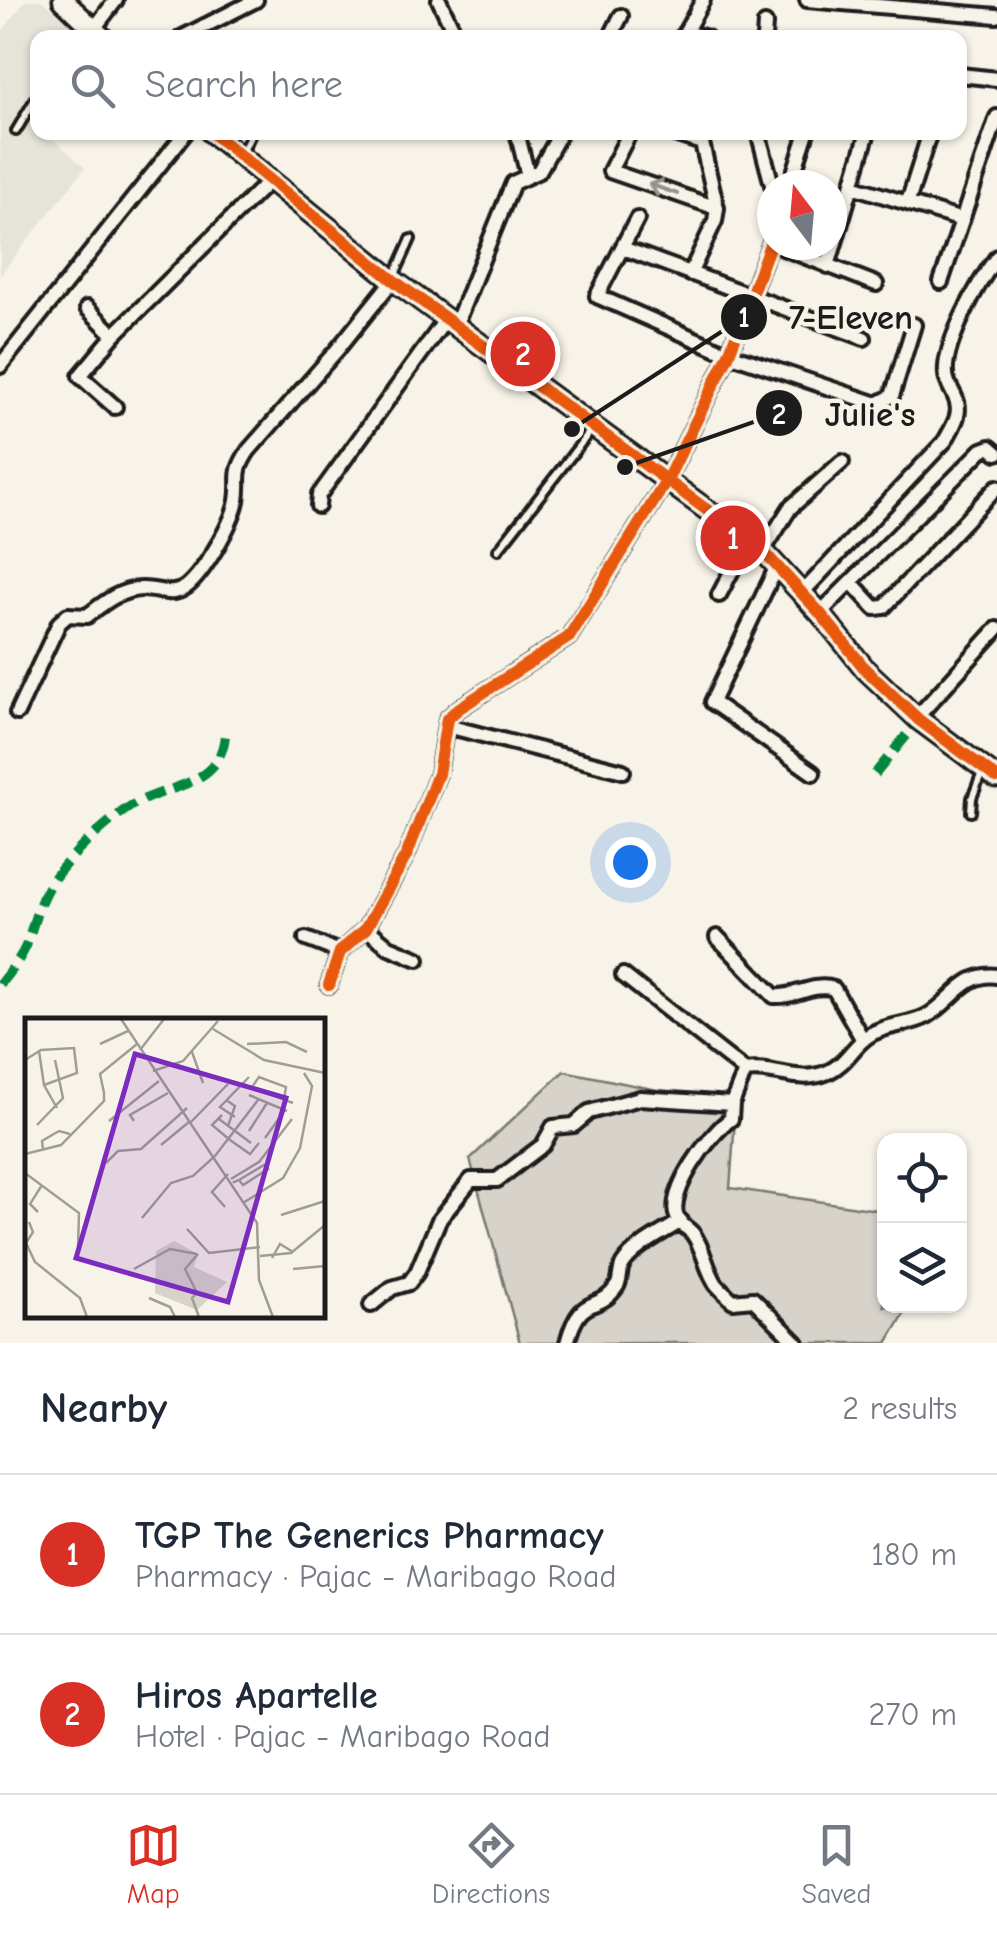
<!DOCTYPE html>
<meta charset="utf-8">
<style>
:root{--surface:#fff;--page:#f2f2f3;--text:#1f2937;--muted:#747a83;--line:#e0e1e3;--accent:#d93025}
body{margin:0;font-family:"Comic Neue",sans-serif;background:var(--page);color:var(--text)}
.controls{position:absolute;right:30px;bottom:30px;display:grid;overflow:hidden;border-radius:20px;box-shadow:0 2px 8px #0004}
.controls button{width:90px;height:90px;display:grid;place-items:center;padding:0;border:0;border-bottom:2px solid var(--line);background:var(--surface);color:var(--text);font:50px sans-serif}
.compass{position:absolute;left:757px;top:170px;width:90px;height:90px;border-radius:50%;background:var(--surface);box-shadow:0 2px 8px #0004;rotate:344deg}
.you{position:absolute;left:630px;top:862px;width:35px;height:35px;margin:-25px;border:8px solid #fff;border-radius:50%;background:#1a73e8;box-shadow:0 0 0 15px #1a73e833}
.badge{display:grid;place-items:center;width:65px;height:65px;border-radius:50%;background:var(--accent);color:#fff;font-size:32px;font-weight:700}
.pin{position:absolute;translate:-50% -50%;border:5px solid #fff;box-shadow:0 2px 10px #0006}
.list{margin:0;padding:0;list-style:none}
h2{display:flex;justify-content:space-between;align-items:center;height:130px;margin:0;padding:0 40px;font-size:42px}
h2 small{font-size:32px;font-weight:400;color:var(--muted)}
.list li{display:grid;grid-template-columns:65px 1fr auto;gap:30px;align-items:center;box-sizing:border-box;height:160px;padding:0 40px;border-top:2px solid var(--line)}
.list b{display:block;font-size:38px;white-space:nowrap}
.list p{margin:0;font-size:32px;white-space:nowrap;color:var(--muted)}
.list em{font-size:32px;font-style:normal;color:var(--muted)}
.icon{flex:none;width:55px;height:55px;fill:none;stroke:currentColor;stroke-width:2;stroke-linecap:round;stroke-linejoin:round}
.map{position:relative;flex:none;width:997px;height:1343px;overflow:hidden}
.search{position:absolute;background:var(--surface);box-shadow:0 2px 8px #0004;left:30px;right:30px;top:30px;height:110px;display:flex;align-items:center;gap:25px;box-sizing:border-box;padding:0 35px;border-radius:20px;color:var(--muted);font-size:38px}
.sheet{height:450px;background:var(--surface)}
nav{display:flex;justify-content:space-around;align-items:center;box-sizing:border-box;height:140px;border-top:2px solid var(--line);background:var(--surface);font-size:28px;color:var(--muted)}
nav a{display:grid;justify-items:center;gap:5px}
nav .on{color:var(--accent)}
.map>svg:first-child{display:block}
.built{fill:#e6e3d9}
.green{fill:#d7d3cb;stroke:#7a7874;stroke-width:2.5}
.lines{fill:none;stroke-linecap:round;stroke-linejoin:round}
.lane-casing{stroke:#1c1c1c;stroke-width:14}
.street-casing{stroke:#1c1c1c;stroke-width:20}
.secondary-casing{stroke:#1c1c1c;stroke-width:25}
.lane{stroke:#f7f3e8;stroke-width:6}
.street{stroke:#f7f3e8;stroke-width:12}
.secondary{stroke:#f7f3e8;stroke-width:18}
.quiet{stroke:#00873e;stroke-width:10;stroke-dasharray:20 10;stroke-linecap:butt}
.cycleway-casing{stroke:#f7f3e8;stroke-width:19}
.cycleway{stroke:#e8590c;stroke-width:12}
.oneway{stroke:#94928c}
.inset-road{fill:none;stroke:#9f9d96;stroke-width:2.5}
.view{fill:#7b2cbf;fill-opacity:0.15;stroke:#7b2cbf;stroke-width:5}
.inset-edge{fill:none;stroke:#1c1c1c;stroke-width:5}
.leader{fill:none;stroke:#1c1c1c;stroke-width:4}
.callout-dot{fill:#1c1c1c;stroke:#f7f3e8;stroke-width:4}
.mark-label{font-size:30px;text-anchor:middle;font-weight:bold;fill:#fff}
.callout-label{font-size:35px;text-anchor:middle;font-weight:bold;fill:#1c1c1c;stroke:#f7f3e8;stroke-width:9;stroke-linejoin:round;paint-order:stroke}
</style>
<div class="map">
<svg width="997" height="1343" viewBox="0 0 997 1343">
<rect width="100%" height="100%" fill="#f7f3e8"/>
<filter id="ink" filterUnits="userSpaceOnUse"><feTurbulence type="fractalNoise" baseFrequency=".01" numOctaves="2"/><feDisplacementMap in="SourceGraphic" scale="20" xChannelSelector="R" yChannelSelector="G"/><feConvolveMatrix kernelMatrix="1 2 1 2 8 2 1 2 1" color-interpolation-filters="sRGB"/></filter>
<g filter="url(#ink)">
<path class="built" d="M26,0H41L89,37L38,38L37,104L30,114L37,123L38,132L47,133L85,168L0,275V34Z"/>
<path class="green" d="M564,1071L736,1106L730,1188L884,1211V1306H909L887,1343H520L470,1159Z"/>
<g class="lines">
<defs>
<path id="lane" d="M75,38L87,23
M16,131L38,94
M241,155L252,132
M393,279L411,239
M498,550L592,429
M971,812L972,798L983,770"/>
<path id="street" d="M439,0L457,38
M807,0L997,16
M93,30L116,0
M685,32L707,38
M181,38L256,0
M610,38L621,16
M682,38L703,0
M764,38L765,24
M960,75L997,79
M517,132L528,176
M630,132L610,171L717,208
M668,132L702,143L717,208L715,221L690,274
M758,132L772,185
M790,185L807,132
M852,186L962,220
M908,202L930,132
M637,219L597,296L729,354L877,404L892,396L914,325
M775,245L876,284
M623,248L864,338
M828,266L868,132
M941,282L997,117
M87,308L114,335
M456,324L513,183L539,171L561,132
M0,366L186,132
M115,407L80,376L114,335L269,181
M318,506L319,495L446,319
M763,551L790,508L842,462
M777,566L712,702L813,773
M851,582L875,608L884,607L997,487
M802,593L945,441C953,426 963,413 955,397C952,390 946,382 946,374C943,345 979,281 997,257
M719,595L748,540
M820,613L982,450L990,447L997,453
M17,713L59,623L68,615L87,616C104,603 119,590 141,589C157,588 172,598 186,587C204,573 232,524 237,501C241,476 232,475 249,450L337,350L393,280
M916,718L997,629
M447,726L623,771
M366,928L389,947L418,959
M717,937L774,996C795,998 813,982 834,989L863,1040
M306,939L340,952
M623,975L745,1071C774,1066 798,1085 828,1072C846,1064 853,1046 868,1036C885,1024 909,1026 927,1016C952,1002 965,971 997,976
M329,985L340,952L366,928L407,854L438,774L447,719L458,709L569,637L667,480L729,354L772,239
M732,1104L731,1119C711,1132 666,1193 677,1217C680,1224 689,1229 693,1234C704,1249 706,1269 716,1284C721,1290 727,1295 733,1301L753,1299L797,1343
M371,1305L392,1288L409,1283L417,1272L439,1220L471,1180H497L543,1145L553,1127L574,1125L589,1112L640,1098L732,1104L745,1071
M567,1343C581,1290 598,1315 617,1286C621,1280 619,1270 623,1264C635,1246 663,1233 681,1221"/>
<path id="secondary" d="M63,0L103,38
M211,132L393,280L763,551L820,613L866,670L919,720L997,778"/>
</defs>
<use href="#lane" class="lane-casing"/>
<use href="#street" class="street-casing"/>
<use href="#secondary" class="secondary-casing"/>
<use href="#lane" class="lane"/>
<use href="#street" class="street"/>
<use href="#secondary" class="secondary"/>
<path class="quiet" d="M875,774L919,720
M0,984C9,972 20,960 26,946C33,927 37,907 47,889C61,864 104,824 128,808C164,784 220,789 225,735"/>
<defs>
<path id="cycleway" d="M211,132L393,280L763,551L820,613L866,670L919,720L997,778
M329,985L340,952L366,928L407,854L438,774L447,719L458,709L569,637L667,480L729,354L772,239"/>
</defs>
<use href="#cycleway" class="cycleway-casing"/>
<use href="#cycleway" class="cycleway"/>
</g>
<defs><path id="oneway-shaft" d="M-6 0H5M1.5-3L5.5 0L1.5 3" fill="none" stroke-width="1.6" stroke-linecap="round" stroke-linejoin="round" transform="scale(2.5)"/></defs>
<use class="oneway" href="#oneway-shaft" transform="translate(663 189) rotate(-161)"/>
</g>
<g transform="translate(25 1018)">
<rect width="300" height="300" fill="#f7f3e8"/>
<path d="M149,223L173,236L169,249L202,264L172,292L130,275L131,233Z" fill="#d7d3cb"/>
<path class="inset-road" d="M96,1L232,205L234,262L248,299M188,11L239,42L300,55M75,26L103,13M222,26L261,24L282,34M115,32L139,1M14,33L19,67L32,90M167,34L178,65M0,42L16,32L49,30L52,55L19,67M128,53L158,43L193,3M218,66L268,85M227,69L234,59L261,69L259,81M79,75L75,56L112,26M224,77L262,93M201,82L210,88L203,108M197,97L187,107L205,122L225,136L234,125M210,99L195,89L224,59M194,101L226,125M84,103L134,63M109,103L105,97L143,75M165,105L203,66M12,107L38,80L30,42M224,113L242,85M240,120L260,92M136,127L164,104M18,131L17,123L34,113L45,116M0,136L36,127L79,83V75M81,145L93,133L116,131L162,90M0,155L54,195L53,229M206,161L234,144L267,101M208,165L209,164L214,162L239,147L243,151L218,167L214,162M218,185L258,160L275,130L287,68L279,55M200,189L187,174L203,156M13,194L5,186L17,167M256,197L300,183M117,200L146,165L168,158L190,138L233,82M4,204L8,214L1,225L10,244L55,280L62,299M162,211L184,235L235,229M173,236L160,251L172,275L167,280L174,299M235,238L266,235L300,207M247,240L255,226L268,234M109,251L145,231L172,236M268,251L300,248M124,280L145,289L150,299"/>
<path class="view" d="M110,36L261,80L203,284L51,240Z"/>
<rect width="300" height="300" class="inset-edge"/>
</g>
<path class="leader" d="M572 429L744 317M625 467L779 413"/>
<g class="callout-dot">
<circle cx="572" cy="429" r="10"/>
<circle cx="625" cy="467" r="10"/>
<circle cx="744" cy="317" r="25"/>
<circle cx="779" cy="413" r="25"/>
</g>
<g class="mark-label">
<text x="744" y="327">1</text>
<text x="779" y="424">2</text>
</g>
<g class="callout-label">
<text x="851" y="329">7-Eleven</text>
<text x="870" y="426">Julie's</text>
</g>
</svg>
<div class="controls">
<button><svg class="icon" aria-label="locate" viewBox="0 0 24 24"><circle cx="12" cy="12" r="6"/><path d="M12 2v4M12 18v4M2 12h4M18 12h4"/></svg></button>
<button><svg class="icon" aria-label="layers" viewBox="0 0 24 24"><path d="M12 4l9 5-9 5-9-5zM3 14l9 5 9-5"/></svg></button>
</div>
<svg class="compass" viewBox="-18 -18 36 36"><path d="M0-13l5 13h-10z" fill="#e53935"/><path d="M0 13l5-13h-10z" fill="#747a83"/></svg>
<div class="you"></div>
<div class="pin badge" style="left:733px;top:538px">1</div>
<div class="pin badge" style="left:523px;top:354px">2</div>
<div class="search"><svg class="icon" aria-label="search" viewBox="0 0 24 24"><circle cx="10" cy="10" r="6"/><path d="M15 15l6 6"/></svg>Search here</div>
</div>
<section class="sheet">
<h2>Nearby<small>2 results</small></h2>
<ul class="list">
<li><span class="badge">1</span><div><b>TGP The Generics Pharmacy</b><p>Pharmacy · Pajac - Maribago Road</p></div><em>180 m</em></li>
<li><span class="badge">2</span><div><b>Hiros Apartelle</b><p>Hotel · Pajac - Maribago Road</p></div><em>270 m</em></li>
</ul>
</section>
<nav>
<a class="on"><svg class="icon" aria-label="map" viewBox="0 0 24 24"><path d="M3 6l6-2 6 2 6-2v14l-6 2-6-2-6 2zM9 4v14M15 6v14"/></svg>Map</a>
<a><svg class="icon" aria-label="directions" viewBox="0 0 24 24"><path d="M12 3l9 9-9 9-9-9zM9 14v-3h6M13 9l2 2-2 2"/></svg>Directions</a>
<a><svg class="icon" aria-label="saved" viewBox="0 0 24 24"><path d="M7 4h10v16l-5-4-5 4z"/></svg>Saved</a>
</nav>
